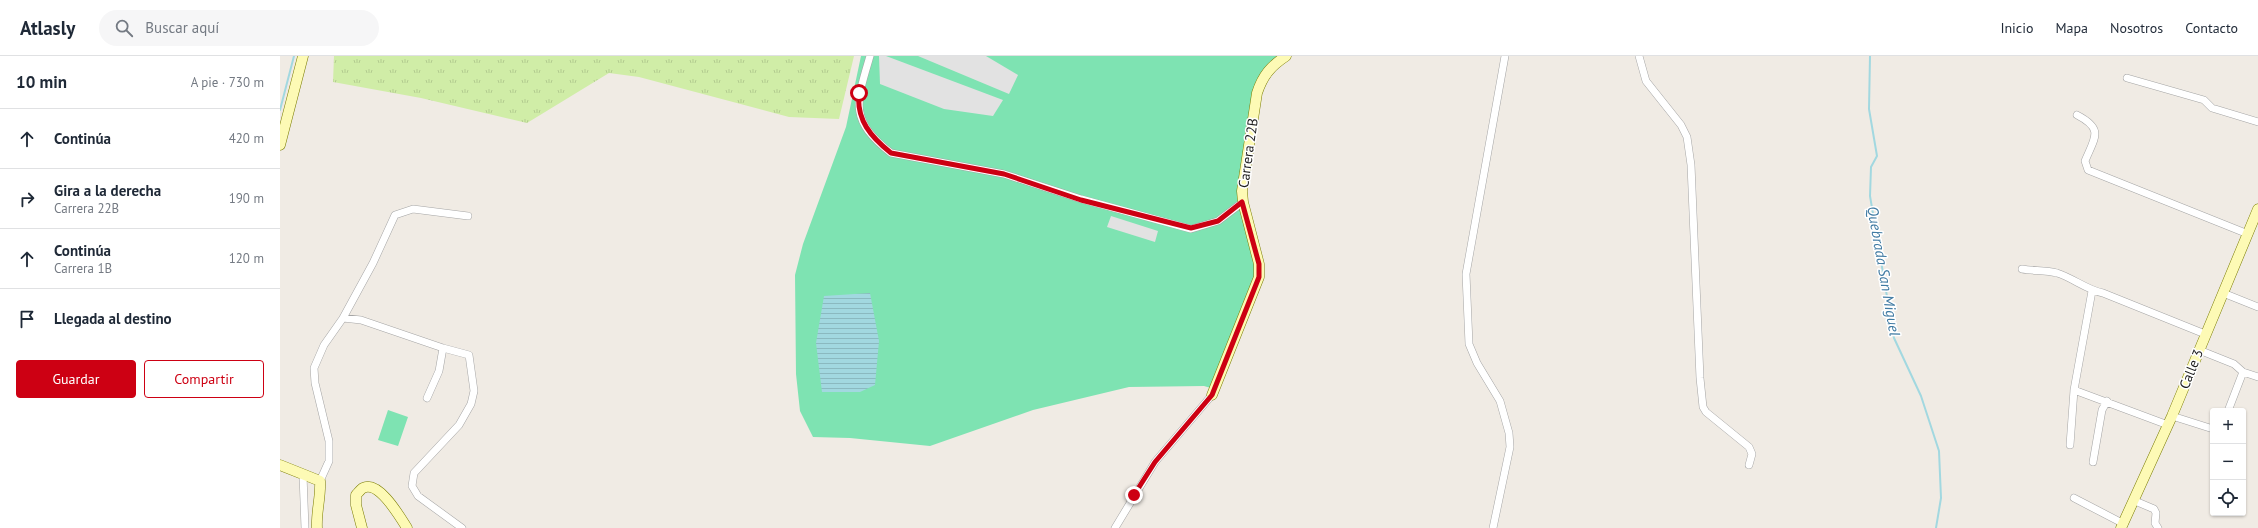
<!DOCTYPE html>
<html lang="es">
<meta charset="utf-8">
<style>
:root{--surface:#fff;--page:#f6f6f7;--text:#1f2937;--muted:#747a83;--line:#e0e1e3;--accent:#cd0013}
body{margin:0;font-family:"PT Sans",sans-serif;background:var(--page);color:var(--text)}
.controls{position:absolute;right:12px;bottom:12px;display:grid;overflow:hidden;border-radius:4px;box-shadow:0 1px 3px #0004}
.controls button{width:36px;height:36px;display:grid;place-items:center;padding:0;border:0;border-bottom:1px solid var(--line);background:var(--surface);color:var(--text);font:20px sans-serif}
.stop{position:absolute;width:12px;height:12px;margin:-9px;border:3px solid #cd0013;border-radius:50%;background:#fff}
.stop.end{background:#cd0013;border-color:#fff;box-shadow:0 1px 4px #0008}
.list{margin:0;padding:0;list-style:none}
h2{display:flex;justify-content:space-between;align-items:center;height:52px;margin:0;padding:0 16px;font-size:17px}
h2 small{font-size:13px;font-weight:400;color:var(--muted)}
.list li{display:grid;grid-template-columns:26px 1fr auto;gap:12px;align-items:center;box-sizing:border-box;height:60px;padding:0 16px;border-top:1px solid var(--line)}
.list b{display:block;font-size:15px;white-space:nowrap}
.list p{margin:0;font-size:13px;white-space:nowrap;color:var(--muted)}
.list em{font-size:13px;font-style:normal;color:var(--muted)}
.actions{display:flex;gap:8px;padding:12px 16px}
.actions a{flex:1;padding:9px 0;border:1px solid var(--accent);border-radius:4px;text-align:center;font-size:14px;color:var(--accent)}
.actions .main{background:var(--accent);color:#fff}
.icon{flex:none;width:22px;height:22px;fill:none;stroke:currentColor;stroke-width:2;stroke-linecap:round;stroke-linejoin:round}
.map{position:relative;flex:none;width:1978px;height:472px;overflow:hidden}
header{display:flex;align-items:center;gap:24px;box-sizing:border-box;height:56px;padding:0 20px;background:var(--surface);border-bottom:1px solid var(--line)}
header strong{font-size:19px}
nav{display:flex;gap:22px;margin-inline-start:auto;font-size:14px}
.search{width:280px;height:36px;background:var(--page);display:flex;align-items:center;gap:10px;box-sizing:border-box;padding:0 14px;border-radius:22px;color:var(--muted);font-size:15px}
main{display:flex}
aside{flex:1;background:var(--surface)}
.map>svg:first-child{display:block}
.grass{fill:url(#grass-tufts)}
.pitch{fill:#7ee3b2}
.parking{fill:#e2e2e2}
.water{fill:url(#water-rules)}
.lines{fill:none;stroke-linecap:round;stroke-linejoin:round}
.stream{stroke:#a2d8e0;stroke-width:2}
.street-casing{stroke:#a5a5a5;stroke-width:8}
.secondary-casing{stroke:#797b00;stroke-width:11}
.street{stroke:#fff;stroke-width:7}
.secondary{stroke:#fdfab5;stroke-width:10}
.route{stroke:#cd0013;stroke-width:5}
.labels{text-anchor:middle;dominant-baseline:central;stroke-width:3;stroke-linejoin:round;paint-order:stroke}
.street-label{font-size:14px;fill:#1e1e1e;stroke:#fff}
.water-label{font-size:15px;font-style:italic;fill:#417ba3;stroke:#fff}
</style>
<header>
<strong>Atlasly</strong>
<div class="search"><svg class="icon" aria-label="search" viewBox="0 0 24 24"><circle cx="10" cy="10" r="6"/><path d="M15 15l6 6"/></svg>Buscar aquí</div>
<nav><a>Inicio</a><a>Mapa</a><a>Nosotros</a><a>Contacto</a></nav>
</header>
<main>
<aside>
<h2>10 min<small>A pie · 730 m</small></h2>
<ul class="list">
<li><svg class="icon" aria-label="ahead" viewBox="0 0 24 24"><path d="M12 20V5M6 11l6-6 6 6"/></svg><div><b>Continúa</b></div><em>420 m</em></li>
<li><svg class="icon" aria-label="right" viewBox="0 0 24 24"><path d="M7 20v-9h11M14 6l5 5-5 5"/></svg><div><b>Gira a la derecha</b><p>Carrera 22B</p></div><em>190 m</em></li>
<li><svg class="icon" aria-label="ahead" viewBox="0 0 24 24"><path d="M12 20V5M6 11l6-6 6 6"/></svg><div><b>Continúa</b><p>Carrera 1B</p></div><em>120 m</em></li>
<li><svg class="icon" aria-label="arrive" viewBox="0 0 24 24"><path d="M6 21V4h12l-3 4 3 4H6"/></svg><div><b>Llegada al destino</b></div></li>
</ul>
<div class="actions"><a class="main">Guardar</a><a>Compartir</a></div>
</aside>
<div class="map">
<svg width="1978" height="472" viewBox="0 0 1978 472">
<defs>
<pattern id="grass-tufts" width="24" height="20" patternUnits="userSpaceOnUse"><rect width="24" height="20" fill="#d0eda7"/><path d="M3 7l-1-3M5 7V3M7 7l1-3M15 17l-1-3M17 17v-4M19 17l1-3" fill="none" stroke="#b2cb8f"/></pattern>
<pattern id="water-rules" width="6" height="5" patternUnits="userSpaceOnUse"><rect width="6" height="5" fill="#a2d8e0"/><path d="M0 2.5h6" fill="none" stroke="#8bb9c0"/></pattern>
</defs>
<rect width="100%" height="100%" fill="#f0ebe4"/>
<path class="grass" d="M54,0H574L559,63L509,61L359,21L329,17L247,67L141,42L53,26Z"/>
<path class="pitch" d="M581,0H1006L981,23L962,136L979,208L934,333L924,330L849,331L753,354L650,390L570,382L533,381L520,355L516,318L515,219L523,188L566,71Z
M108,354L128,361L118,390L98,384Z"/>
<path class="parking" d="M599,0H606L723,44L713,60L664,53L600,28Z
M638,0H706L738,19L729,38Z
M831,160L878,175L875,186L827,171Z"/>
<path class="water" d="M590,237L599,285L595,329L580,336H542L536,287L544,240Z"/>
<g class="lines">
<path class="stream" d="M1590,0L1589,53L1597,100L1591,111L1590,140L1614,282L1641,340L1659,395L1661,442L1656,472
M0,54L14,0"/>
<defs>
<path id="street" d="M590,0C576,47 569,64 611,97L724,118L801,143L911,173L938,165L963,146
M1359,0L1366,25L1401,69L1407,81L1411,109L1420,322L1423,351L1426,356L1469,391L1472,398L1469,409
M1847,22L1924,44L1932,52L1978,66
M1797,59C1824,73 1815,81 1805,105L1808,114L1968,178
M1742,213C1753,215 1766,214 1777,217C1793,222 1807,234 1823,237L1925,278
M1943,237L1978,251
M63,262L93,207L115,159L133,153L188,160
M163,292L189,299L194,335L191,348L179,369L134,417L132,430L138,440L182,472
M1919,294L1954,308L1963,316L1978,321
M1794,334L1888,369
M1948,355L1963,316
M1892,360L1933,373
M1790,389L1794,334L1812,235
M1813,406L1822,354L1827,345
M23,419L25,472
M40,425L49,405V385L35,327L34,312L44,289L63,262L81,264L163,292L159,315L147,342
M1794,442L1844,468
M1855,445L1874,453L1876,457L1875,467L1878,472
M835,472L875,406L932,339
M1213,472L1230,391L1229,377L1220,345L1197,307L1189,288L1186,218L1225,0"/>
<path id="secondary" d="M0,89L23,0
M932,339L979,221V208L963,146L962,135L977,37C983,19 991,10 1006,0
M0,409L40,425C41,441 36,456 37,472
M82,472L76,449V439C78,437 81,433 83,432C99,424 120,461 127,472
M1841,472L1892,360L1978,153"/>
</defs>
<use href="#street" class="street-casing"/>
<use href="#secondary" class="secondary-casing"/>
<use href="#street" class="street"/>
<use href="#secondary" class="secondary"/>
</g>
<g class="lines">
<path class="route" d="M579,37C576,64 591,81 611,97L724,118L801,144L911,172L938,165L962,146L979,208V221L932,339L875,406L854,439"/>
</g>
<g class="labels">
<g class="street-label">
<text transform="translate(968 97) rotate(-82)">Carrera 22B</text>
<text transform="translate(1911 313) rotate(-68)">Calle 3</text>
</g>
<g class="water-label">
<text transform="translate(1604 215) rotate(80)">Quebrada San Miguel</text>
</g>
</g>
</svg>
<div class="controls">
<button>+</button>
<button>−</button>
<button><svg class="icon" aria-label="locate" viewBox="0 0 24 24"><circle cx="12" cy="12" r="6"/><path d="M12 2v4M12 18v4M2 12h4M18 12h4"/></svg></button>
</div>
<div class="stop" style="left:579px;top:37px"></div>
<div class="stop end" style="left:854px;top:439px"></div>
</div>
</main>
